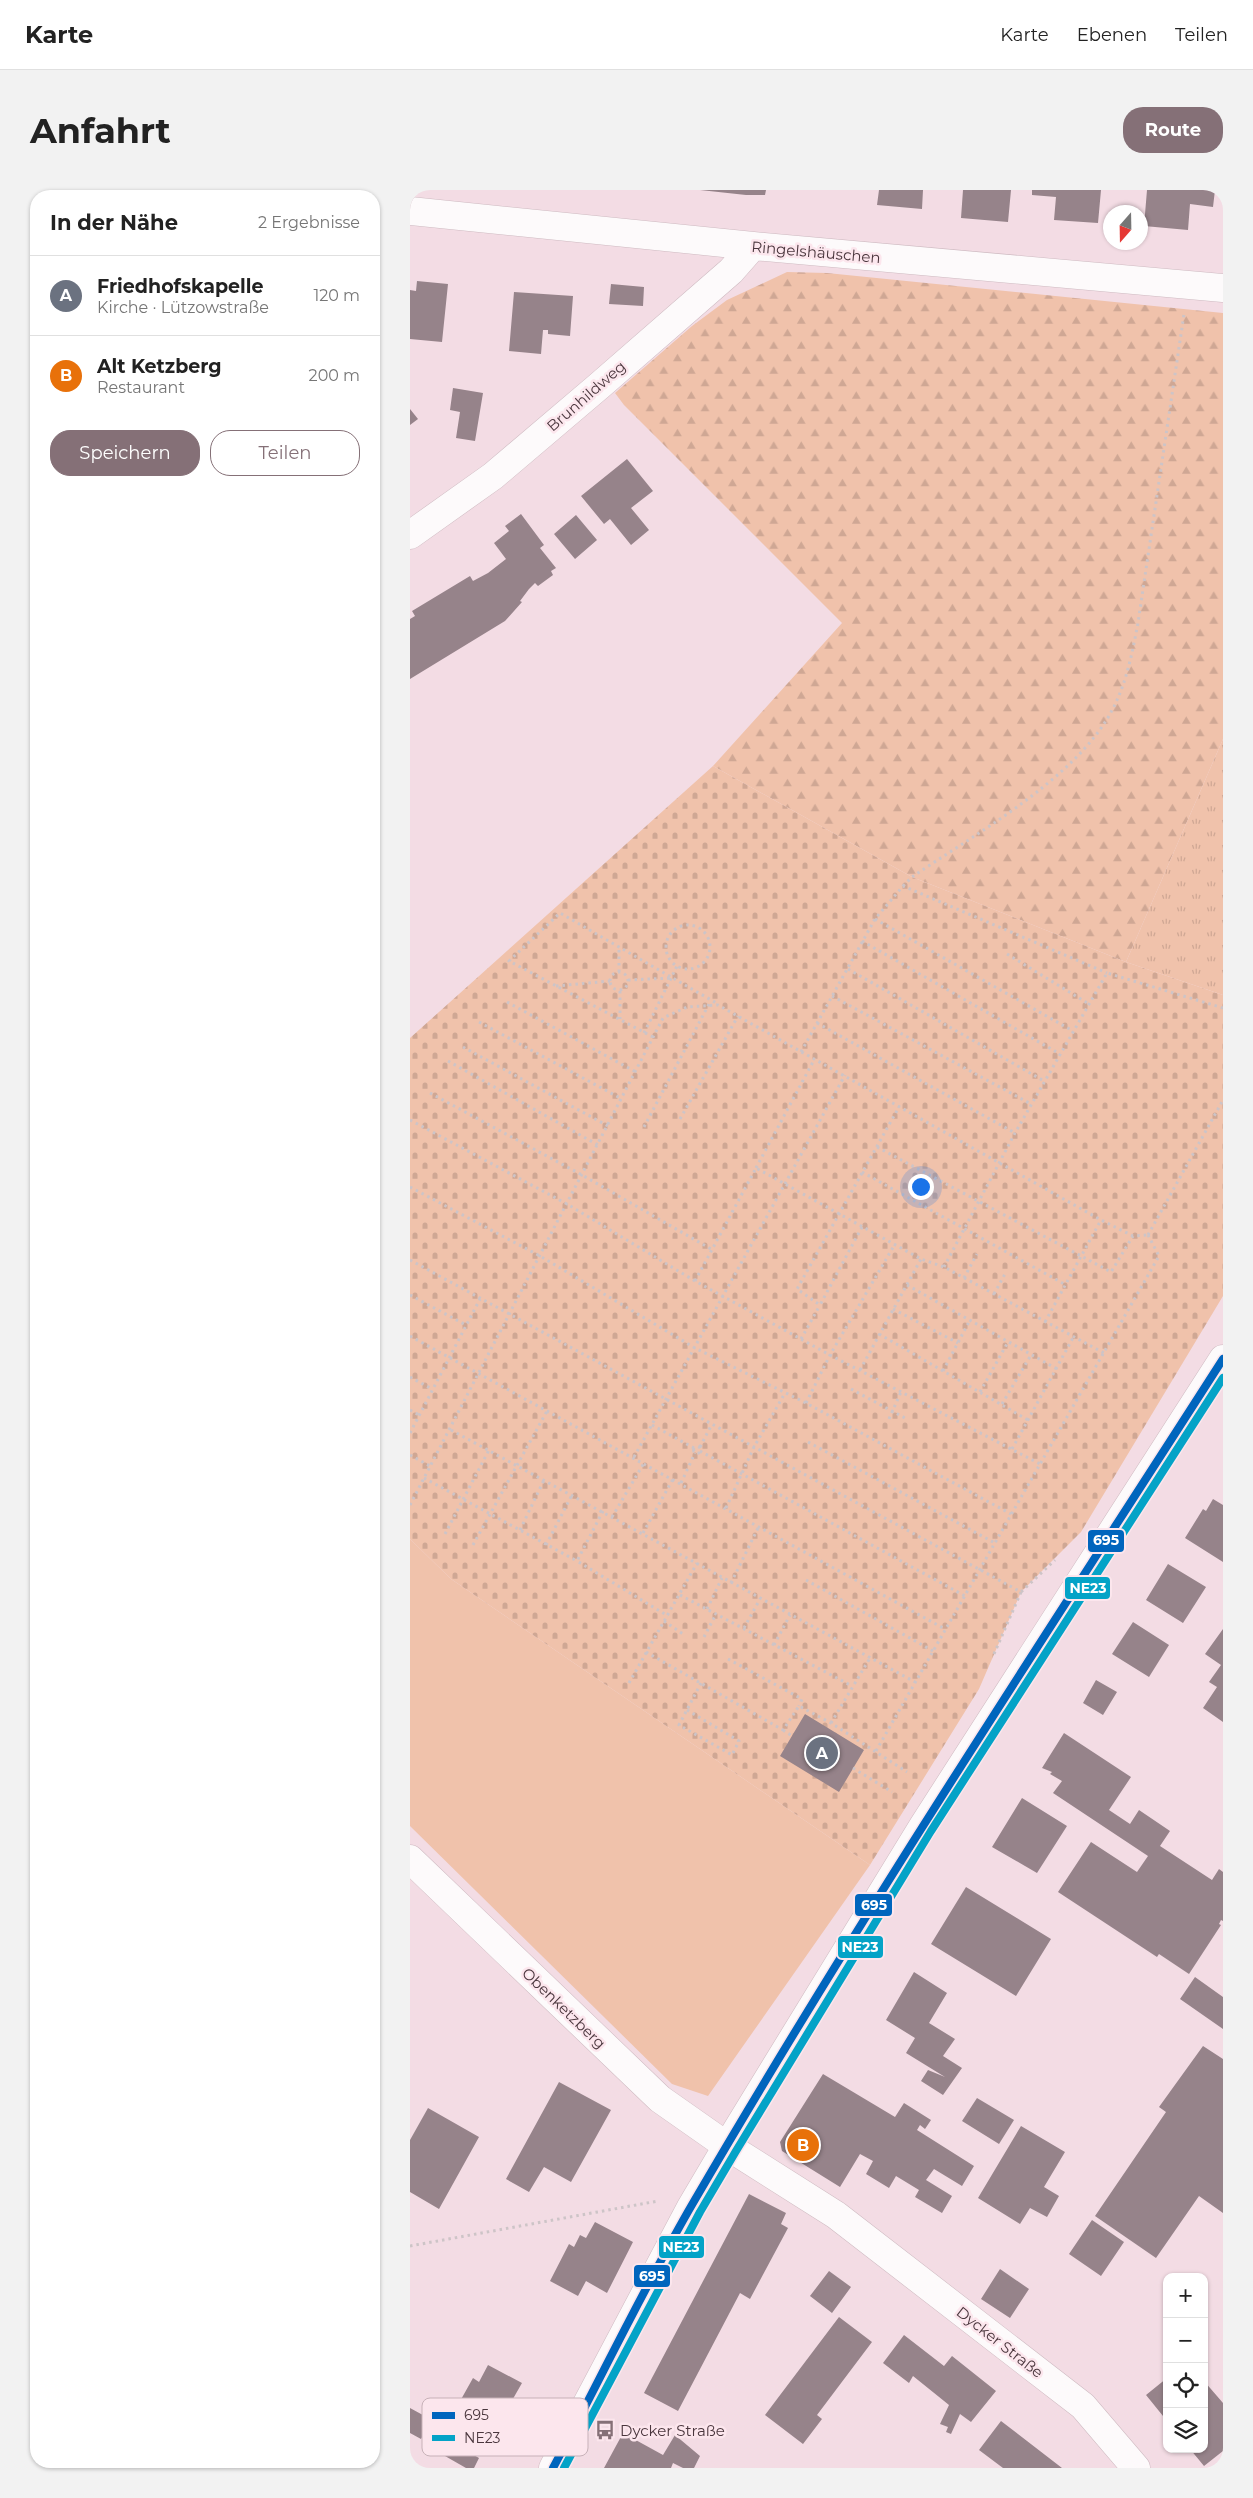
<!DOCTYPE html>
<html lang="de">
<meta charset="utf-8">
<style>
:root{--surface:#fff;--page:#f2f2f2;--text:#222;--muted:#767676;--line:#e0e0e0;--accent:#857077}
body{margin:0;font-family:Montserrat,sans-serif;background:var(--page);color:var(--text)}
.controls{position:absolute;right:15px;bottom:15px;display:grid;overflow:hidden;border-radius:10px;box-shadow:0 1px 4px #0004}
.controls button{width:45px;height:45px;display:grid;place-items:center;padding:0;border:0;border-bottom:1px solid var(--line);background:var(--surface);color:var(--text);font:25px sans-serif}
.compass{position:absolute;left:693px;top:15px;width:45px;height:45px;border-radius:50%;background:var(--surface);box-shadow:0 1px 4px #0004;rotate:200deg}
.you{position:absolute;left:510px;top:996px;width:18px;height:18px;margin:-12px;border:4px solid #fff;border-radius:50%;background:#1a73e8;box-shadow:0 0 0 8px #1a73e833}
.badge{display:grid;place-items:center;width:32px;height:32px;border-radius:50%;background:var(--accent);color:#fff;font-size:16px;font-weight:700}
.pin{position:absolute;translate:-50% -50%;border:2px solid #fff;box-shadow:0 1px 5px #0006}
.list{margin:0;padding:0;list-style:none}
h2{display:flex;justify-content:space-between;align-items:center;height:65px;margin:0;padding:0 20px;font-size:21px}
h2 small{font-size:16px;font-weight:400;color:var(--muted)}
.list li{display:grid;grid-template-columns:32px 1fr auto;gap:15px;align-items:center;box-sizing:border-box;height:80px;padding:0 20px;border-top:1px solid var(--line)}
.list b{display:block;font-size:19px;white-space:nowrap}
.list p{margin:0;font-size:16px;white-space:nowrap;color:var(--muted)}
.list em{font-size:16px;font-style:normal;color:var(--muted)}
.actions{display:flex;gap:10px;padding:15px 20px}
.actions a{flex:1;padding:11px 0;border:1px solid var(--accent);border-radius:20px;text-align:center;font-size:18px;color:var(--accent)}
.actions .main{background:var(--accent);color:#fff}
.icon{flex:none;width:28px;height:28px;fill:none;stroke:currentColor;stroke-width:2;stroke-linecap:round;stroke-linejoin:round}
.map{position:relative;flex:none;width:813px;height:2278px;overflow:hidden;border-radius:20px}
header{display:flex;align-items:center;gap:30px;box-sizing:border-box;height:70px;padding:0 25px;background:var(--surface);border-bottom:1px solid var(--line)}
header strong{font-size:24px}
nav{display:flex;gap:28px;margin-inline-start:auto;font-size:18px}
.intro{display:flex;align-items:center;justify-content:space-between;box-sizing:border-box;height:120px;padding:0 30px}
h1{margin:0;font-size:35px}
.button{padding:12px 22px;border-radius:20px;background:var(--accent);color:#fff;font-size:18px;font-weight:700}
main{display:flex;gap:30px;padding:0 30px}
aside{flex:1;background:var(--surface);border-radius:20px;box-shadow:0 1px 4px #0004}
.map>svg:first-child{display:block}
.green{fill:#f0c2ab}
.forest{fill:url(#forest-firs)}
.cemetery{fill:url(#cemetery-stones)}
.park{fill:url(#park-tufts)}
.building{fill:#96838a}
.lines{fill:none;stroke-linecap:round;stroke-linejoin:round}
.minor-casing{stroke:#cebac1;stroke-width:29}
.path{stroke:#cdc4c7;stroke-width:3;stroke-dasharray:2.5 4;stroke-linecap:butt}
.minor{stroke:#fdfafb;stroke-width:28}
.bus-1-casing{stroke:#fce6ed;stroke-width:11}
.bus-2-casing{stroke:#fce6ed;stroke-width:11}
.bus-1{stroke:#0065bd;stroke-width:8}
.bus-2{stroke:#04a3c7;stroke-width:8}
.labels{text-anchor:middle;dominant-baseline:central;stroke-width:5;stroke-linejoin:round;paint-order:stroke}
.street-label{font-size:15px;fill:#4a363d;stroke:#fce6ed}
.poi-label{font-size:15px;fill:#4a363d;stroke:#fce6ed;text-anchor:start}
.key{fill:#fce6ed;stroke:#c7b1b8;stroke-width:1}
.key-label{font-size:14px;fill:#4a363d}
.line-badge{stroke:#fce6ed;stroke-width:2}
.badge-label{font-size:14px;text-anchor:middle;font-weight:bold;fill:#fff}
</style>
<header>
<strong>Karte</strong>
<nav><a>Karte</a><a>Ebenen</a><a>Teilen</a></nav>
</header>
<div class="intro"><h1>Anfahrt</h1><a class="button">Route</a></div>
<main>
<aside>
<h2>In der Nähe<small>2 Ergebnisse</small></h2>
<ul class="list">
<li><span class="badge" style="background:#6b7280">A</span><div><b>Friedhofskapelle</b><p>Kirche · Lützowstraße</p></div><em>120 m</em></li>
<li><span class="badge" style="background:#e8710a">B</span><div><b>Alt Ketzberg</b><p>Restaurant</p></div><em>200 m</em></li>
</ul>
<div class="actions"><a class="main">Speichern</a><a>Teilen</a></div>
</aside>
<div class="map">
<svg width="813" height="2278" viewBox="0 0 813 2278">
<defs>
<pattern id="forest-firs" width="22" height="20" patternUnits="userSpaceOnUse" patternTransform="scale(1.25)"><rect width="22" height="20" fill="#f0c2ab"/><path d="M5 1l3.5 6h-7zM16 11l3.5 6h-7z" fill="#cfa794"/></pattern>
<pattern id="cemetery-stones" width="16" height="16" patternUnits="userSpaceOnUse" patternTransform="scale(1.25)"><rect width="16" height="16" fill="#f0c2ab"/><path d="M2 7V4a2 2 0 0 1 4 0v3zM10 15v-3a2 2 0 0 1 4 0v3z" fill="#cfa794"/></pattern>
<pattern id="park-tufts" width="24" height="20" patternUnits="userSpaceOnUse" patternTransform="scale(1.25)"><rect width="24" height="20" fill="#f0c2ab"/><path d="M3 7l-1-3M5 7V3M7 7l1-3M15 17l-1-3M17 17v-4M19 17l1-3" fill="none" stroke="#cfa794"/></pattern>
</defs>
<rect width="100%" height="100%" fill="#f3dce4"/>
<path class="green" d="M0,1349L41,1389L460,1675L298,1906L262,1894L0,1636Z"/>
<path class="forest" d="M377,82L417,83L813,123V549L716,772L502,687L303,576L432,433L214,215L205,203L282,136L317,110Z"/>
<path class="cemetery" d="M303,576L502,687L716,772L813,805V1106L671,1342L611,1402L569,1499L460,1675L41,1389L0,1349V848Z"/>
<path class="park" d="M813,549V805L716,772Z"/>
<path class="building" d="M290,0H356L355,5H336Z
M469,0H513L512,19L467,15Z
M553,0H601L598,32L551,28Z
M622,0H691L688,33L644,30L646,7L622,5Z
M737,0H805L803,17L780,14L778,40L734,36Z
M7,91L38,94L32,152L0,149V100L6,101Z
M201,94L234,97L233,116L199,114Z
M104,102L163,106L160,146L138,144V140H133L131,164L99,161Z
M43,198L73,203L65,251L46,248L50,222L40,220Z
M0,219L8,229L0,235Z
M217,269L243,301L221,318L239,340L221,355L200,329L194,334L171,306Z
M111,324L134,355L130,358L146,378L141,381L143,385L128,396L125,393L119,399L110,411L112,412L95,431L0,489V429L5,426L2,421L60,386L63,391L78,383L96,369L84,353L99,341L95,336Z
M166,325L187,350L165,369L144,344Z
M803,1309L813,1315V1372L775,1348L793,1319L796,1321Z
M758,1374L796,1397L773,1433L736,1410Z
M723,1432L759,1455L739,1487L702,1464Z
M813,1439V1532L793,1518L807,1497L799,1492L811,1475L795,1464Z
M686,1490L707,1502L693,1525L673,1513Z
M395,1524L454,1560L429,1602L370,1566Z
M654,1543L721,1587L699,1620L720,1634L729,1620L760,1641L750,1656L802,1690L809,1679L813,1682V1731L811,1730L809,1734L811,1735L779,1784L749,1764L747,1767L648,1702L681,1652L727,1682L738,1666L643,1603L652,1591L640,1584L642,1582L632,1578Z
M612,1608L657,1636L627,1683L582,1657Z
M556,1697L641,1749L606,1806L521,1754Z
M504,1782L537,1803L519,1833L545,1849L533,1866L552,1878L533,1905L511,1891L518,1880L535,1887L496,1863L505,1848L476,1830Z
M785,1787L813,1807V1839L770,1809Z
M793,1856L813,1869V2023L789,2006L746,2068L685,2026L756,1922L749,1917Z
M413,1884L485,1927L494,1913L521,1930L515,1939L510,1935L507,1940L564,1976L552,1996L524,1979L516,1990L542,2006L532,2023L505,2007L509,2000L486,1986L479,1998L456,1984L463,1971L450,1964L430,1997L372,1961L370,1952Z
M149,1892L201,1920L161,1992L134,1977L119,2002L96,1989Z
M567,1908L604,1930L589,1954L552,1931Z
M18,1918L69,1947L29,2019L0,2002V1950Z
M611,1936L655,1962L634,1997L649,2006L637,2027L620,2018L610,2034L568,2008Z
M339,2004L376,2023L371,2034L378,2038L340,2109L330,2103L268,2221L234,2203Z
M682,2030L714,2052L691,2086L659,2064Z
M185,2032L223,2052L197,2103L176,2091L168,2106L140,2091L159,2054L164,2057L170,2045L176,2048Z
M590,2079L619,2099L600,2128L571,2109Z
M419,2081L441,2097L422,2123L400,2106Z
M429,2127L462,2152L407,2225L412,2229L393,2254L355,2225Z
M494,2145L534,2176L542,2166L586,2201L561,2232L550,2224L541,2244L536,2242L538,2237L530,2234L539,2215L503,2186L499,2193L473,2173Z
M78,2175L112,2193L100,2214L96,2212L87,2228L91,2230L75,2260L35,2238L63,2188L69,2192Z
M757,2188V2226L755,2224L753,2226L736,2205Z
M794,2191L813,2213V2261L794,2276L780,2259H794Z
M0,2218L22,2230L11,2249L0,2243Z
M591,2231L652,2278H593L569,2260Z
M213,2243L253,2265L265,2245L290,2266L284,2278H273L263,2273L261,2278H194Z
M43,2253L69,2268L64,2278H56L35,2266Z"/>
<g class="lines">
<defs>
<path id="minor" d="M0,21L343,56L813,98
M0,345L83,286L189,196L321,81L343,56
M0,1669L250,1909L317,1956L426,2025L673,2216L726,2278
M143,2278L281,2017L317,1956L513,1636L813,1169"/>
</defs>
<use href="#minor" class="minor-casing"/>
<path class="path" d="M493,696L502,687C565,644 662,591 700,524C716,496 722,464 728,433L774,124
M465,729L663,841
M256 757a22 22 0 1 1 44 0a22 22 0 1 1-44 0Z
M452,751L650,864
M597,764L679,814
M438,779L634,891
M200 791a9 9 0 1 1 18 0a9 9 0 1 1-18 0Z
M209,782V758
M218,790L262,788
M146,796L200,791
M210,801V829
M422,806L621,914
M97,812L226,882
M69,832L212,909
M407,833L605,943
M234,843L267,776
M243,847L99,771L150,723L308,814
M53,857L198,936
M391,862L465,729L493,696L697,783
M38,871L188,955
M20,903L172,985L301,1059
M270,929L328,826
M0,930L157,1014L285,1091L420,1165L630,1274
M234,937L299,814
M467,957L701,1082L723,1046
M346,978L404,870
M452,982L656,1095
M0,997L130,1066L285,1158L396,1213L601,1324
M452,1037L410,1115L387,1099L489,917
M738,1045L813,910
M0,1070L611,1402L645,1370
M534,1077L605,943L697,783L813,818
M554,1088L567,1064
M285,1091L346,978L511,1069L534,1077L694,1163
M497,1095L647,1179
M584,1104L596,1082
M0,1105L56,1135
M483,1119L548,1153
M635,1132L691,1030
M469,1144L618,1230
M0,1146L535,1439
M391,1149L410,1115
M450,1180L511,1069
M533,1181L560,1130
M0,1187L22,1199
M441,1199L495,1228
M570,1202L598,1152
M396,1213L420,1165L485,1054
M592,1214L621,1165
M0,1220L9,1225
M479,1229L491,1202
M242,1235L284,1258
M41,1240L505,1492
M0,1243L70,1109
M398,1252L585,1353
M283.5 1260a3.5 3.5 0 1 1 7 0a3.5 3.5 0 1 1-7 0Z
M290,1257L302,1234
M602,1259L664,1146
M290,1261L555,1406
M0,1265L20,1276
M224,1267L435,885
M14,1288L167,1371
M271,1293L285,1263
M0,1315L253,828L277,817L308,815L691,1030L723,1046L738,1045
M316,1318L344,1257L375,1203
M193,1321L167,1371L258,1426
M202,1327L234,1273
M110,1340L134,1290
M233,1343L263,1289
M35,1344L79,1260
M63,1355L137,1221
M136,1355L162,1305
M396,1390L523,1461
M321,1393L349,1336
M270,1405L442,1496
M297,1419L312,1388
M254,1431L273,1444
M334,1438L350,1409
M294,1447L306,1424
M364,1455L380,1425
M236,1462L373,1540L389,1516L421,1533L497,1582
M584,1464L611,1402
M318,1469L392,1509L389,1516
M219,1493L287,1373
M277,1520L329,1551L322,1565L269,1535L291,1493
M421,1533L460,1468
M373,1540L382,1546
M466,1561L749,1066L738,1045
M443,1578L482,1602
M0,2056L248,2011"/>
<use href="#minor" class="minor"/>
<defs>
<path id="bus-1" d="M143,2278C190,2190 233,2099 283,2013C450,1726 634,1448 813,1169"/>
<path id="bus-2" d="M154,2278L290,2022L326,1961L521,1641L813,1188"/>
</defs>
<use href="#bus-1" class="bus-1-casing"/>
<use href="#bus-2" class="bus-2-casing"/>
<use href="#bus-1" class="bus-1"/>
<use href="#bus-2" class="bus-2"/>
</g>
<defs>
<symbol id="bus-bare" viewBox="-9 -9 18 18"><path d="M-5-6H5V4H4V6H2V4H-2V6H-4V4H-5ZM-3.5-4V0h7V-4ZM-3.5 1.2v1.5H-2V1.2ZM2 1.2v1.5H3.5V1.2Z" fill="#857077" stroke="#fce6ed" stroke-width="2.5" paint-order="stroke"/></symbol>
</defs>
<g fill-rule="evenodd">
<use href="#bus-bare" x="181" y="2226" width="28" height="28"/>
</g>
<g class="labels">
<g class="street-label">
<text transform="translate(406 62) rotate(5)">Ringelshäuschen</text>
<text transform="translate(176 206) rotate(-41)">Brunhildweg</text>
<text transform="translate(154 1818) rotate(44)">Obenketzberg</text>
<text transform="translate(590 2152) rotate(38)">Dycker Straße</text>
</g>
<g class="poi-label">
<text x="210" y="2240">Dycker Straße</text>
</g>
</g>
<rect x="12" y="2208" width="166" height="58" rx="8" class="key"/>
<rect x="22" y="2222" width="23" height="7" fill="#0065bd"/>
<rect x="22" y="2245" width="23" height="6" fill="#04a3c7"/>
<g class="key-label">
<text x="54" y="2230">695</text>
<text x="54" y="2253">NE23</text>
</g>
<g class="line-badge">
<rect x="677" y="1339" width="38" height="24" rx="5" fill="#0065bd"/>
<rect x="654" y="1386" width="47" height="24" rx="5" fill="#04a3c7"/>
<rect x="444" y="1703" width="39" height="24" rx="5" fill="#0065bd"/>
<rect x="427" y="1745" width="47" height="24" rx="5" fill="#04a3c7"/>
<rect x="248" y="2045" width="47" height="24" rx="5" fill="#04a3c7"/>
<rect x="223" y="2074" width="38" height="24" rx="5" fill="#0065bd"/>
</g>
<g class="badge-label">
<text x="696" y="1355">695</text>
<text x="678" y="1403">NE23</text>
<text x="464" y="1720">695</text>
<text x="450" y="1762">NE23</text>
<text x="271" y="2062">NE23</text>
<text x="242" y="2091">695</text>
</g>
</svg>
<div class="controls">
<button>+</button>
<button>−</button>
<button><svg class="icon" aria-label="locate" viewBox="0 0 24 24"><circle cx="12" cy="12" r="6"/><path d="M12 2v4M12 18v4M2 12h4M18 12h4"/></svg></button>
<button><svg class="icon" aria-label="layers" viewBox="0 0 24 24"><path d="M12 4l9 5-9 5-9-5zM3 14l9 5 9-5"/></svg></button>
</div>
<svg class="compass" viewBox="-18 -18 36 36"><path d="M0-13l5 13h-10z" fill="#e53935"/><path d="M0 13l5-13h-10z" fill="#767676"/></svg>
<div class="you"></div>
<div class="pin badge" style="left:412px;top:1563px;background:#6b7280">A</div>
<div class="pin badge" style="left:393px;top:1955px;background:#e8710a">B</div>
</div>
</main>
